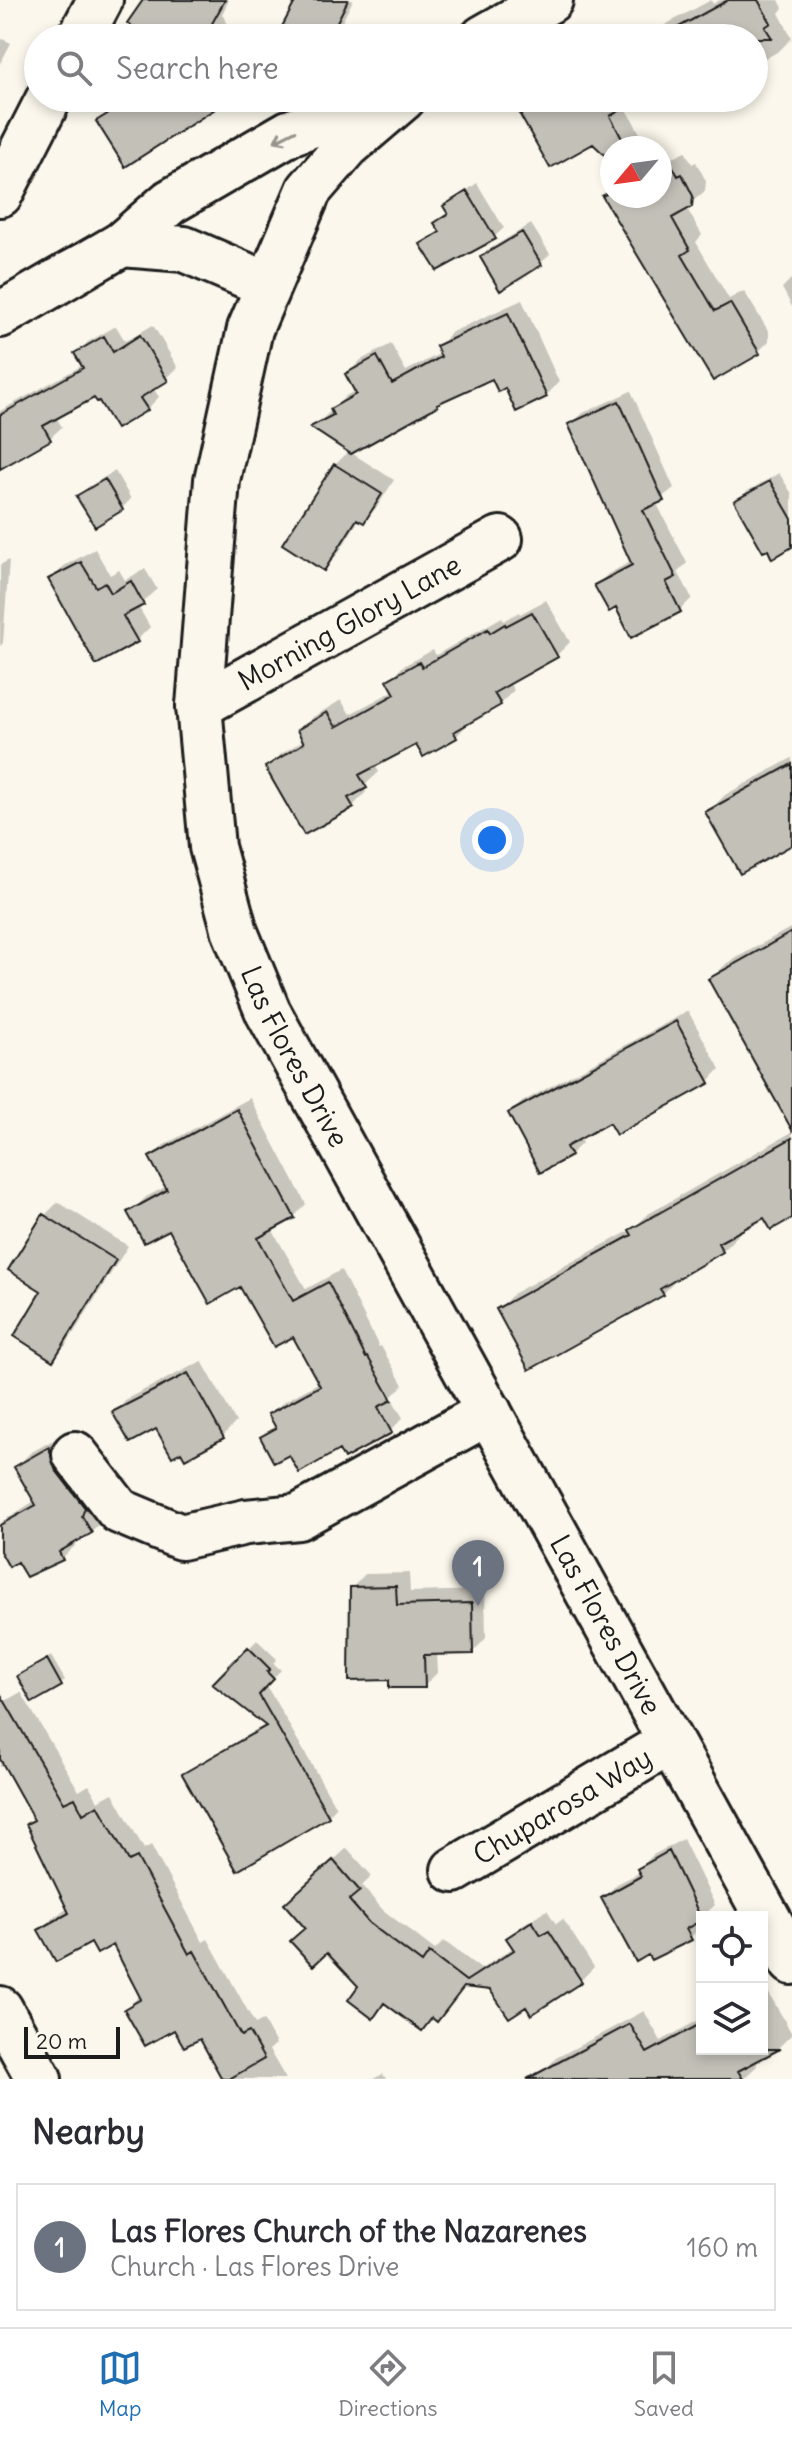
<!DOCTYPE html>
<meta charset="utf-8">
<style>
:root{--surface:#fff;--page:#f2f2f3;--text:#2b2b33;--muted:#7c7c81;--line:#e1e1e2;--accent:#1f6fb2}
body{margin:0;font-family:Delius,sans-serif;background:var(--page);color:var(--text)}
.controls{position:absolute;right:24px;bottom:24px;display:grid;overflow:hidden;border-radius:0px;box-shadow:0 4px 12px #0003}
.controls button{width:72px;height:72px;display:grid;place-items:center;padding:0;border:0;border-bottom:2px solid var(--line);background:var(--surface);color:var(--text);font:40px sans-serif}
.compass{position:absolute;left:600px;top:136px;width:72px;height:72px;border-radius:50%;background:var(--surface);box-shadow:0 4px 12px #0003;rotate:241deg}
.scale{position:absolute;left:24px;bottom:20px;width:96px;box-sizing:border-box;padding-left:8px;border:4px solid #1c1c1c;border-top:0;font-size:22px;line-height:28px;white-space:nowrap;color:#1c1c1c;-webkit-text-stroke:6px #fbf7ec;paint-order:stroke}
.you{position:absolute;left:492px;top:840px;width:28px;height:28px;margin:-20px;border:6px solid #fff;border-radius:50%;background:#1a73e8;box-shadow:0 0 0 12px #1a73e833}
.badge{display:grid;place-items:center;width:52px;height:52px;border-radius:50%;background:var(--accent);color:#fff;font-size:26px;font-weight:700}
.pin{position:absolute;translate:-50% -66px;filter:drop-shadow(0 2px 4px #0008)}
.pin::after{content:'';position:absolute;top:42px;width:28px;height:24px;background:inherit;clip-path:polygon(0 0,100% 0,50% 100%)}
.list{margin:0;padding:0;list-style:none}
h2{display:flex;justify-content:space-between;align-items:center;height:104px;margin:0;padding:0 32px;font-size:34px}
h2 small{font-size:26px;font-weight:400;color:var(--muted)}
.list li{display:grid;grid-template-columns:52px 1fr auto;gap:24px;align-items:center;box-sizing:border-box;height:128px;margin:0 16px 16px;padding:0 16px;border:2px solid var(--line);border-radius:0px}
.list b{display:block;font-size:30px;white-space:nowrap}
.list p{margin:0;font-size:26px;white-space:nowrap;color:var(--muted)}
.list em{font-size:26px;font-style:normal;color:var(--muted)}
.icon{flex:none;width:44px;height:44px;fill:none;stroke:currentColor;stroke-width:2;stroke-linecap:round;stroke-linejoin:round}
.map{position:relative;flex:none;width:792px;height:2079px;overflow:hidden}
.search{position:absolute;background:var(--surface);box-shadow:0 4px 12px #0003;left:24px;right:24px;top:24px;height:88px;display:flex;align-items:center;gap:20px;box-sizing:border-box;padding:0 28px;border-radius:44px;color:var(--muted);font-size:30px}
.sheet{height:248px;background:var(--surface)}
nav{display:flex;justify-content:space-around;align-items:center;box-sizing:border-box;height:112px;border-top:2px solid var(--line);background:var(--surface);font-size:22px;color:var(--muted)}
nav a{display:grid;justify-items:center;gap:4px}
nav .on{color:var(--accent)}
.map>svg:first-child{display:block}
.shadow{fill:#0003}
.building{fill:#c3c0b8;stroke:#1c1c1c;stroke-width:2}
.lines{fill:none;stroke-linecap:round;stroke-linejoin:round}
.minor-casing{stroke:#1c1c1c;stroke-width:50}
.minor{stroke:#fbf7ec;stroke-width:44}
.oneway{stroke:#97948e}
.labels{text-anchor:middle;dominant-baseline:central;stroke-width:7;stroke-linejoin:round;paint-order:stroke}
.street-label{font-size:28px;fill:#1c1c1c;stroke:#fbf7ec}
</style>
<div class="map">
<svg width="792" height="2079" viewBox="0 0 792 2079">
<rect width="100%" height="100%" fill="#fbf7ec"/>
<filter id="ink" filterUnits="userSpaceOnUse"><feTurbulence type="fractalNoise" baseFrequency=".0125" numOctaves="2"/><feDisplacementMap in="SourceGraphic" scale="16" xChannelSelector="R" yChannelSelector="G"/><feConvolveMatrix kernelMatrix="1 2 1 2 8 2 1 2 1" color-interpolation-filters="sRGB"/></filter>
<g filter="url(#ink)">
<path class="shadow" d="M145,0H229L222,14L236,38H139L144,32Z
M298,0H353L334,38H279Z
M711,0L713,4L720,0H779L783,8L779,13L792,38L779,51L754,65V38H651L663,26Z
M0,38L11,43L0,64Z
M115,98H237L204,117L203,115L98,122L114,107Z
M544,98H637L625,106L648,148H612V159L594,141L523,115Z
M685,151L692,164L696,162L706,181L705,191L686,207L702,235L696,242L729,299L744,291L769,332V341L755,355L604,197L612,189V196H660V165Z
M477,183L504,228L494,237L423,244L441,230L437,223L449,212L446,206Z
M531,224L550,254L541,263L482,258L491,248Z
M792,278V307L782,288Z
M522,300L559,382L546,396L506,386L493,376L443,399L437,405L350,452L394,480L377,507L363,521L360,518L337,555L323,568L335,465L349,451L314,427L346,396L356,390L347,374L361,360L391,344L406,371L441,353L438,346L452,332Z
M153,325L178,368L153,388L159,397L147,409L95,395L56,417L62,427L50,438L0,467V411L83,365L76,354L88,342L116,326L125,341Z
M631,391L674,488L656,502L687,563L678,572L692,598L680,610L632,635L617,606L597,585L608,574L632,561L571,424L583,413Z
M115,471L131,499L122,508L96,524L79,496L88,487Z
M779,473L792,494V533L737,502L746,492Z
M95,549L110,575L119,570L125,580L145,569L157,589L138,606L150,627L136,641L51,580L64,566Z
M9,560L3,643L0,646V565Z
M546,600L570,642L556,656L509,683L514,690L500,704L469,722L456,737L417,742L375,765L379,772L363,787L366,792L353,806L268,768L281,754L304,740L299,730L313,717L341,700L350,714L395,690L390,680L403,666L433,650L436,655L502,617L504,621L519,612L520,614Z
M792,758V843L708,812L725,795Z
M792,927V1125L711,979L727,963Z
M688,1011L720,1069L709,1081L610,1120L579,1137L582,1143L570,1155L510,1114L522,1102Z
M250,1098L306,1204L294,1217L272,1229L306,1289L341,1270L379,1347L381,1346L403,1385L391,1397L403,1418L390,1431L340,1448L290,1453L262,1438L276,1424L271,1414L283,1402L320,1382L294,1334L241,1284L170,1227L133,1210L146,1197L167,1186L152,1157L164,1145Z
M792,1132V1216L765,1215L736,1231L738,1235L722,1251L679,1277L663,1294L498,1310L514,1293L633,1229L648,1214Z
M58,1202L128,1246L66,1345L53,1358L45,1215Z
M202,1361L236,1422L223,1436L156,1426L115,1412L128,1398Z
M62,1435L68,1455L104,1518L91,1532L74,1542L76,1545L62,1558L18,1559L0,1547V1523L36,1500L16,1467L30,1453Z
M409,1573L410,1592L485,1590L486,1638L473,1652L437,1653L438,1672L424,1686L391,1678L352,1588L365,1574Z
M257,1640L277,1659L273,1663L281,1670L266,1685L336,1807L328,1816L185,1775L193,1767L266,1724L215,1684Z
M51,1656L65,1680L60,1684L19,1676Z
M21,1692L79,1791L89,1785L98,1801L113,1793L144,1849L151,1845L203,1942L208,1939L255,2024L263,2020L276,2044L269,2050L286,2079H224L201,2036L126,2009L140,1995L114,1942L92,1941L41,1930L55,1916L69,1908L28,1825L35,1818L5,1764L0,1767V1704Z
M683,1839L715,1905L702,1917V1926L690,1938L603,1898L617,1884L641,1872L639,1869L653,1855Z
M347,1848L372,1876L362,1886L383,1910L435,1950L444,1941L481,1969L514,1947L509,1939L522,1925L547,1910L556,1924L563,1919L594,1967L581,1980L492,1988L466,1985L437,2020L386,2003L372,2016L361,1986L306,1927L300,1891Z
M762,1981L792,2034L778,2048L754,2061L757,2066L743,2079H547L543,2072L556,2058L644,2011L661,2041L702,2018V2049H762Z
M383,2074L386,2079H373Z"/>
<path class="building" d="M143,0H225L204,38H148L127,23Z
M296,0H348L329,38H276Z
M728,0H758L771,23L765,27L772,38H659Z
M106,98H232L125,167L96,121L114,110Z
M551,98H643L610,116L627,148H612V162L593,144L550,168L520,115Z
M671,163L678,176L682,174L693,196L692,207L672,218L690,250L682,255L715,311L730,303L760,354L713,381L602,196L612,191V196H660V170Z
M467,191L496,239L437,271L420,244L440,232L434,223L448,214L443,206Z
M522,232L542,265L500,291L480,257Z
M508,313L547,397L516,412L505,388L498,392L492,379L437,404L438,406L351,454L310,427L333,415L330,409L356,394L345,374L377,356L392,384L441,357L436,346Z
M140,335L168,381L140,398L148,410L116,429L99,401L97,402L94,398L43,426L51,440L0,469V415L83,368L74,353L104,336L113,352Z
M619,401L664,501L643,510L676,577L666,582L681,612L631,638L616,608L609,612L594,585L632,565L568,424Z
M334,464L382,494L364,523L357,519L324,571L282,544Z
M105,479L123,510L95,527L76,496Z
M770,481L792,519V547L772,559L768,550L763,552L734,501Z
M81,562L96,587L105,582L111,593L131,581L144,605L123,616L138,642L96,665L48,579Z
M532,612L558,657L494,693L501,705L454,732L457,738L423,757L416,745L359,775L367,788L348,798L354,808L304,835L265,767L304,743L297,730L327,712L336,727L395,694L387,680L419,662L422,667L488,629L490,633L505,624L506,626Z
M792,764V845L740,874L705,812Z
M792,932V1130L708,979Z
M676,1021L710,1083L616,1135L609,1123L566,1147L571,1156L540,1173L508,1113Z
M237,1109L295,1218L258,1238L293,1301L328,1282L366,1358L368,1357L392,1400L378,1407L392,1433L344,1459L339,1450L299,1473L289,1455L274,1463L260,1437L276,1428L268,1414L320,1386L293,1337L274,1347L240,1287L210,1304L169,1230L144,1243L127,1212L167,1190L149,1157Z
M792,1138V1218L771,1230L764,1218L718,1243L723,1252L660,1289L664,1295L529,1370L496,1309L632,1235L629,1230Z
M43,1214L116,1260L53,1361L14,1336L41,1291L8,1270Z
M188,1373L224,1438L185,1459L181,1452L172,1457L156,1429L130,1443L112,1412Z
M49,1447L55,1469L85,1508L82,1516L92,1533L59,1552L63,1560L26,1577L17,1562L9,1567L0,1551V1525L36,1505L14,1467Z
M396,1586L397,1605L472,1603L473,1654L424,1655L425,1688H389V1680L349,1681L350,1587Z
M248,1647L270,1669L267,1672L274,1679L259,1695L329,1817L237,1871L182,1774L266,1726L212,1684Z
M47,1659L62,1686L32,1703L17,1676Z
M0,1693L64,1803L75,1798L83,1814L98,1805L129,1861L137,1857L189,1954L194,1951L241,2036L249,2032L264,2059L229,2079H222L200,2039L184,2047L174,2030L145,2046L124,2009L141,1999L113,1945L97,1954L91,1943L56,1962L38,1930L69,1913L26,1824L34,1820L0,1759Z
M669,1851L702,1920L686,1929L692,1940L651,1960L648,1955L636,1962L601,1898L641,1876L637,1869Z
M333,1860L360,1891L349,1900L369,1923L422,1963L429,1953L466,1981L514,1950L506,1938L532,1921L541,1935L549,1931L582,1982L531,2015L526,2007L509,2018L490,1990L464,1987L437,2022L432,2018L422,2031L384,2003L373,2019L348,2000L358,1986L327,1953L313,1966L290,1941L305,1928L284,1904Z
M702,2023V2049H780L738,2071L743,2079H527L630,2024L647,2053Z"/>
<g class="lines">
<defs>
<g id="minor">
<path d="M80,38L100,0"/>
<path d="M483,38L550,0"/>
<path id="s1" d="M403,98L347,146L309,190L250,329L217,480L199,706L212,847L235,932L268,1012L792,1962"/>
<path d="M0,194L49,98"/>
<path d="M122,244L184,249L268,285"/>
<path d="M0,315L122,244L170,202L289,133L384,98"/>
<path id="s2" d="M199,706L500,539"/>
<path d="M75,1454L119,1511L181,1537L246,1522L298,1517L489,1412"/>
<path id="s3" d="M454,1870L670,1742"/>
<path d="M0,2009L39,2079"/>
</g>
</defs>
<use href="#minor" class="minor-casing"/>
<use href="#minor" class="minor"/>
</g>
<defs><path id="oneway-shaft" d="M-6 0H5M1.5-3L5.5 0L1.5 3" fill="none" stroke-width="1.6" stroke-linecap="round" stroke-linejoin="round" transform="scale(2)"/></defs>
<use class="oneway" href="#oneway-shaft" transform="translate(285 136) rotate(153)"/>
</g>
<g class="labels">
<g class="street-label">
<text stroke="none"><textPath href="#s2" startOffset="172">Morning Glory Lane</textPath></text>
<text stroke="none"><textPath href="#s1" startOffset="1032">Las Flores Drive</textPath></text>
<text stroke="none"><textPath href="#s1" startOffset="1680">Las Flores Drive</textPath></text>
<text stroke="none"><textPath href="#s3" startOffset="126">Chuparosa Way</textPath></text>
</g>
</g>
</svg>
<div class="controls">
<button><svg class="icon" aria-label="locate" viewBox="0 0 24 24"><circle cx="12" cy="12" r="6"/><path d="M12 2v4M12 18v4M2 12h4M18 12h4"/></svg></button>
<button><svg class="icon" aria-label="layers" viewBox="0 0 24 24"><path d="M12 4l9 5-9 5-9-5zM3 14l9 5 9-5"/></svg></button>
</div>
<svg class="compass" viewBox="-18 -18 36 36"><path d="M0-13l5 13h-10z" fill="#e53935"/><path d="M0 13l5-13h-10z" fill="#7c7c81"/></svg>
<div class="scale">20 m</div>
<div class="you"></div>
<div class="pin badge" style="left:478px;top:1606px;background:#6b7280">1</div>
<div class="search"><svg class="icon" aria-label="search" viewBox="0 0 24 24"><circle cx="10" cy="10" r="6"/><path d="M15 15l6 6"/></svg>Search here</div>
</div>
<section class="sheet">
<h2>Nearby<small></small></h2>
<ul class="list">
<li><span class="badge" style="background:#6b7280">1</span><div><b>Las Flores Church of the Nazarenes</b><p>Church · Las Flores Drive</p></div><em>160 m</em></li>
</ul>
</section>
<nav>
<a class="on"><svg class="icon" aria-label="map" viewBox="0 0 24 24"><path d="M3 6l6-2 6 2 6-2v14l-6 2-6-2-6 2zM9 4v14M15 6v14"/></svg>Map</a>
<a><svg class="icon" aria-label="directions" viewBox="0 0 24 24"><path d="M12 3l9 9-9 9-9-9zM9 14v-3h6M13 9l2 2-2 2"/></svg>Directions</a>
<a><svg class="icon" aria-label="saved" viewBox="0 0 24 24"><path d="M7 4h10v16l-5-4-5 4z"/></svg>Saved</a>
</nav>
